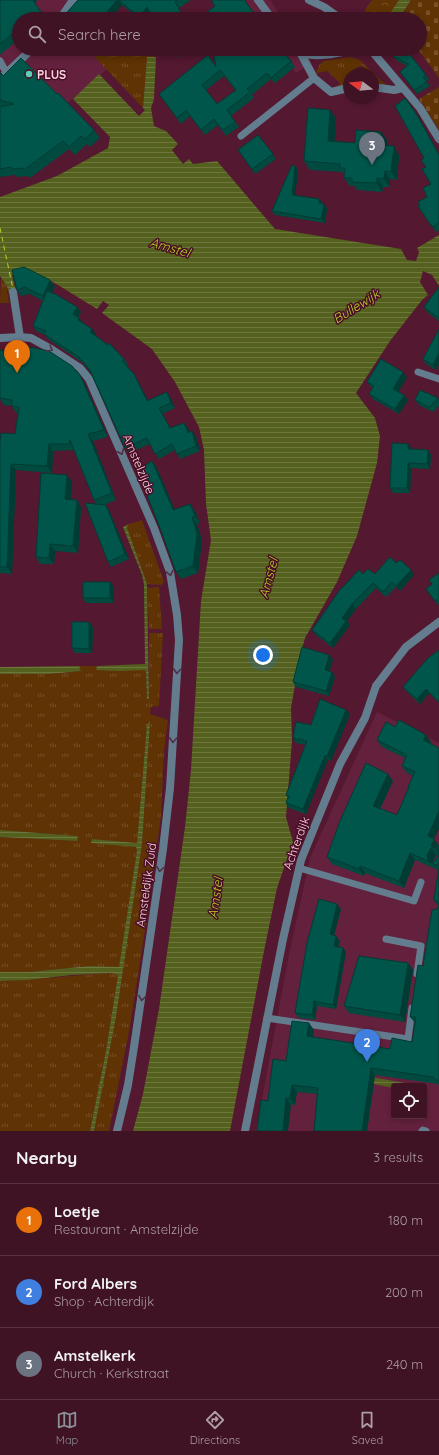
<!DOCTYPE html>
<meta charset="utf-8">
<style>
:root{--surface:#3f1224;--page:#4a2031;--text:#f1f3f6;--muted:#ad9ea6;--line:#583241;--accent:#8c9099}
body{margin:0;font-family:Quicksand,sans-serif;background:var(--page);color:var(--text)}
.controls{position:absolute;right:12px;bottom:12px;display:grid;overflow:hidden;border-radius:4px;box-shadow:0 2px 6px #0003}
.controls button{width:36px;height:36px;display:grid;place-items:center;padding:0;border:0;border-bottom:1px solid var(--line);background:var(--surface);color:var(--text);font:20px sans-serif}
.compass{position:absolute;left:343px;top:68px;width:36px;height:36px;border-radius:50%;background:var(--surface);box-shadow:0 2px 6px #0003;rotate:286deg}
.you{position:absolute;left:263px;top:655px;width:14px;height:14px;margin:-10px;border:3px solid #fff;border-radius:50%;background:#1a73e8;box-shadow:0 0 0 6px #1a73e833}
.badge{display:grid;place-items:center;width:26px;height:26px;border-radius:50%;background:var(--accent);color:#fff;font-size:13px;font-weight:700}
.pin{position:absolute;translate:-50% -33px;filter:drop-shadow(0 1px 2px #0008)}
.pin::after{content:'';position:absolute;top:21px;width:14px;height:12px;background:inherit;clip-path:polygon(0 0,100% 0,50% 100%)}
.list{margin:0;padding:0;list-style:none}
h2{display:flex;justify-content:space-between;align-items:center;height:52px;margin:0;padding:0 16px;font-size:17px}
h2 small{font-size:13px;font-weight:400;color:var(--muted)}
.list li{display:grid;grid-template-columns:26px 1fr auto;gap:12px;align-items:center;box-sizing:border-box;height:72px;padding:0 16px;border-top:1px solid var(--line)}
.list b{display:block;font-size:15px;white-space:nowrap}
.list p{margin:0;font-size:13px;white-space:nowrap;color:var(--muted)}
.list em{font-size:13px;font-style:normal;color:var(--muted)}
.icon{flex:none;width:22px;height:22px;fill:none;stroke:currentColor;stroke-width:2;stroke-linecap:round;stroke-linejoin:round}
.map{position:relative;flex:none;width:439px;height:1131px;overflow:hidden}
.search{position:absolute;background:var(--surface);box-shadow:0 2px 6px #0003;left:12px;right:12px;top:12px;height:44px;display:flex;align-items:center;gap:10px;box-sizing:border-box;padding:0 14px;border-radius:22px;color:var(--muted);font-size:15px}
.sheet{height:268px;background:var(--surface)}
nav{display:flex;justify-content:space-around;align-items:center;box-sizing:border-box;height:56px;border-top:1px solid var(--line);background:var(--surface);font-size:11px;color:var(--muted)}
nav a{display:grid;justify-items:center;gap:2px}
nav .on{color:var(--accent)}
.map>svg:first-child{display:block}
.built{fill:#64213d;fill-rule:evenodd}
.grass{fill:url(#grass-tufts)}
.forest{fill:url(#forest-crowns)}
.cemetery{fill:url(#cemetery-stones)}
.water{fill:url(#water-rules)}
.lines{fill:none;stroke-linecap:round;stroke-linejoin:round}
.ferry{stroke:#b5d127;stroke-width:1;stroke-dasharray:5 4;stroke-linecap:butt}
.service{stroke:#637d8f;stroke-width:7}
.minor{stroke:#637d8f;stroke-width:8}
.wall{fill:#004a40;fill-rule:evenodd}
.shaded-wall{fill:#003c34}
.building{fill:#00564a;stroke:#003c34;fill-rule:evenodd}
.oneway{stroke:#512f46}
.poi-dot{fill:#5dceb9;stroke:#490d26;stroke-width:1.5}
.labels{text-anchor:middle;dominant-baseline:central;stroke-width:3;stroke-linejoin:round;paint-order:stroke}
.poi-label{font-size:12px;font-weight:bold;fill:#fcd4df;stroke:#490d26;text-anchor:start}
.street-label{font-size:12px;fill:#fcd4df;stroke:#490d26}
.water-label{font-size:13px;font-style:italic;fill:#b5d127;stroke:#490d26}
</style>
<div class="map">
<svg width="439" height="1131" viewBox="0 0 439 1131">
<defs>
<pattern id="grass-tufts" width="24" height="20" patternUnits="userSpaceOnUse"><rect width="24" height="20" fill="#5f3304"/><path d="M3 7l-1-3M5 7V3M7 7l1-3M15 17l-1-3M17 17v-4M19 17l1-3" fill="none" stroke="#775028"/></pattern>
<pattern id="forest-crowns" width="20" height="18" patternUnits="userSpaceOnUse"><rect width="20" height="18" fill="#5f3304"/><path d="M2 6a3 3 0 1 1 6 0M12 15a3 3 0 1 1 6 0" fill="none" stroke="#775028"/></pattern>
<pattern id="cemetery-stones" width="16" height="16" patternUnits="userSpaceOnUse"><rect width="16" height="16" fill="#5f3304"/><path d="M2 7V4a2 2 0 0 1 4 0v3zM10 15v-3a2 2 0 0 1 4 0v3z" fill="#775028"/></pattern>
<pattern id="water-rules" width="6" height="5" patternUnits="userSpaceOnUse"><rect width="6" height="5" fill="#54601e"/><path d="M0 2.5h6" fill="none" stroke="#6e763e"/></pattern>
</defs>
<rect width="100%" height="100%" fill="#541830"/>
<path class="built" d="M0,0H94L88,19H19V49H114L121,57L48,120L7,66L0,71Z
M244,0H270L283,19H255Z
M277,49H302L311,63L296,73Z
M377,712L439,743V1131H256L289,955L310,858ZM394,1086H424V1116H394Z"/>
<path class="grass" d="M111,49H154V57H147L143,108L92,54L96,50L105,56Z
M350,57L358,59L361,61L387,86L373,84V74H365L366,71L363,66L358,67L355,72L357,74H349V86L335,87L341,84L327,71L317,73L316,72L320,64L324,61Z
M1,275L6,284L9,303H0Z
M142,520L164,582L161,585L147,584L126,525Z
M159,587L162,629H149L147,588Z
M149,633H163L159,706L151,707L150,714L168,720L164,751L161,816L148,911L129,1032L109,1131H94L116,1017L142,844L150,723L147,724L137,843L92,839L91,842L136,847L137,851L119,968L89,966L29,972H0V837L77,841V836L0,830V674H49L81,671L79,666H97L96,669L145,670L146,671L147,699H149Z
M112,973L118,975L106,1051L90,1131H0V981C37,980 74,975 112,973Z"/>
<path class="forest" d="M372,0H399L386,19H361L360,18L365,14L366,8Z"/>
<path class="cemetery" d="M411,0H439V78L418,49H420V19H401V17Z
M439,87V130L419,99Z"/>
<path class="water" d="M399,0H411L399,19H386Z
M147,57H156L154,99L151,108L154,126L166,131L178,144L172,150L183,164L189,159L193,164L217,161L275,229L401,249L407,260L416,261L419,252L417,248L439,235V286L432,275L423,271L420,282L428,295L422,300L390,341L356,393L375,418L380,436L377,463L357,536L337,582L305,638L300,656L291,708L292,741L286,817L293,842L277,888L264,951L230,1131H133L143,1094L159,1009L185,827L191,770L201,601L211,540L206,504L204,450L199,427L175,382L152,349L102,313L109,305L103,301L97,309L58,285L38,274L29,271L12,275L16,291L9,293L6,284L0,276V197L57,176L108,148L110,137L73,99L99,74L139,116L145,110L143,108Z
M126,525L147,584L149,699H147L146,672L145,670L118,671L96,670L97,666L145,664L144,584L142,575L123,527Z
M79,666L81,671L49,674H0V667Z
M150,722L142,844L116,1017L94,1131H90L106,1051L118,975L112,973L72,975L27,980L0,981V972H29L89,966L119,967L137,851L136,847L91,843L92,839L137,843L147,724Z
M0,830L78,836L77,841L0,837Z
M343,1072L422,1086H394V1088L349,1079L335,1131Z"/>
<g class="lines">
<path class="ferry" d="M0,228L13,289"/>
<path class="service" d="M0,61L7,74
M241,136L314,78
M418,372L439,379
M299,868L414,901L421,882
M386,939L421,946L417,974
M267,1018L408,1039L412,1008
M422,1131L423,1130L426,1131"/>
<path class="minor" d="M258,0L272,19
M309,0L324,7L341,19
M60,19L73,0
M370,49L420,108L439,139
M298,51C311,60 343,52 357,49
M300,52L314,78L331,92L349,88
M0,79L32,49
M373,87L394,90L403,88
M13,292L20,337
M0,338L20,337L31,338L51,349L80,368L89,379L154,528L170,572L177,615L179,640L170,788L163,849L134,1047L128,1085L117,1131
M245,1131L283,939L301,860L340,764L365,718L376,686L406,647L439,622"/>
</g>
<path class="wall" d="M0,0H37L35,3L45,19H19V39L0,55Z
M78,0H191L179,8L151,13L146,19H139L122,5L110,19H63L62,18Z
M173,49H191L178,57Z
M390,49H411L410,55L429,79L426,81L430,86L417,94L403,76L407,66L396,60L389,50Z
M291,61L295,67L275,83L271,79L252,95L254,98L231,116L239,127L226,136L218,125L205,135L190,116L181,124L159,94L216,66ZM224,76L236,91L217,104L206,90Z
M0,73H1L3,76L57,94L94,130L100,138L90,147L87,144L75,155L69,149L30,178L28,176L17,177L15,175L0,177V107H1H0Z
M405,98L420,120L439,154V230L436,232L418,206L420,205L427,197L431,184L424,158Z
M330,110L336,118L334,142L355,143L381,132L387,140L386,146L399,155L397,180L390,179V187H383L382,192L357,190L355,186H350L344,178V174L342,172L310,170L304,161Z
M258,135L276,159L255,174L238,150Z
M295,166L298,170L295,195L319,199L327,208L325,223L275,215L272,211Z
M50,280L55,287L52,293L77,307L81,312L78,317L79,318L83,323L96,334L95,335L124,359L128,364L126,366L137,380L148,400L167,392L170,397L175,408L162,414L170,428H188L189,432L196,436L200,451L180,459L175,450L159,459L150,444L128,453L125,448L90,372L83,363L48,339L45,335L36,331L33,326L43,301L30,294L21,296L17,290Z
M439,287V321L427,312L424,307Z
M439,330V365L436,370L426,364L423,359Z
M0,350L84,382L108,437L93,441L116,500L104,505L109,510L129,559L111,567L108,562L96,504L94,500L74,450L53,451L52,473L16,470L12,574L0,573V443L15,434L18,413H16L12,406L4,405L0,399Z
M407,377L398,392L404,395L408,400L399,414L373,399L369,394L373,388L371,387L367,382Z
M438,398L439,400V406L433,412L419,405L415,400Z
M408,444L412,449L428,450L431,455L430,469L411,468L410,493H393L390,488Z
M152,461L157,468L174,510L190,504L195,511L200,523L197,524L202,540L198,573L181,579L176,572Z
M67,475L72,482L70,500H77L81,507L78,553L55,551L54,564H40L36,557Z
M396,563L411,570L414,575L400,591L396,587L386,597L376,588L356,609L347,621L350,625L333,648L316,635L312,630L363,574H375Z
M439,573V604L438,605L426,589L432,584Z
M110,582L114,587V603H86L83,598Z
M93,627L92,653H75L72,648Z
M439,650V703L429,693L420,704L406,691L403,687Z
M329,655L333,660L329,671L332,672L335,677L329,696L296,687L293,682Z
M346,710L350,714L331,761L328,760L306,814L289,808L286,803L288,798L286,795L306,745L296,743L293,738L311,725Z
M377,740L431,742L430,744L434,839L439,846V1085L438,1084L375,1075L367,1131H314L317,1094L297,1092L295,1105L268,1101L286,1061L314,1030L312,1037L390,1049L412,1042L415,1023L410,1017L423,966L437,909L438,906L434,900L438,870L415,860L404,888L365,873L364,876L332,864L327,857L393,781L380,809L397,815L409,788L408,787L413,776L407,773L402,766L405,758L382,747ZM436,855H438L435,861H433Z
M341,909L334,935L336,936L340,941L338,947L343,948L346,952L336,1009L317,1006L315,1020L299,1018L295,1013Z
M408,963L413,970L405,1022L349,1013L344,1006Z"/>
<path class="shaded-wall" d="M33,0H37L35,3L45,19Z
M117,0H119L122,5L110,19H101Z
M147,7L151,13L146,19H141L139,17Z
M408,49H411L410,55L407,51Z
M330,110L336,118L334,149L328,141Z
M417,115L420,120L439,154V155Z
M381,132L387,140L386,154L380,145Z
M394,146L399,155L397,180L391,172Z
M295,166L298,170L295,199L292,195Z
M385,171L390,179V187L384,179Z
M377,178L383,187L382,192L377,183Z
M319,199L323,204L319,203Z
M324,204L327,208L325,223L321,219Z
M50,280L55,287L47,303L43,296Z
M77,307L81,312L76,319L73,314Z
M79,318L83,323L78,320Z
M92,329L96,334L94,337L90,332Z
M439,353V365L436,370L433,365Z
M403,372L407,377L397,394L393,389Z
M134,374L137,380L151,406L147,401Z
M80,375L84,382L108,437L104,430Z
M167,392L170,397L175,408L171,403Z
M404,395L408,400L399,414L395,409Z
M184,423L188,428L192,438L188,433Z
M192,431L196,436L200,451L196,446Z
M88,434L93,441L116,500L112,493Z
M49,444L53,451L52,473L47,466Z
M408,444L412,449L411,454L408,449Z
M428,450L431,455L430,469L427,464Z
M152,461L157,468L178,517L173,510Z
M408,463L411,468L410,493L407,488Z
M11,464L16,470L12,574L7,567Z
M67,475L72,482L70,506L65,499Z
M77,500L81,507L78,553L73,546Z
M190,504L195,511L200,523L195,516Z
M106,505L109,510L129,559L125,554Z
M192,517L197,524L202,540L198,573L193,566Z
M50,544L55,551L54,564L49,558Z
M411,570L414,575L400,591L396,586Z
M110,582L114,587V603L110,598Z
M352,604L356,609L347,621L350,625L333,648L330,643L342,618Z
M89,622L93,627L92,653L89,649Z
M329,655L333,660L328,675L325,670Z
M332,672L335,677L329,696L326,691Z
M426,689L429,693L420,704L417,699Z
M346,710L350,714L331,761L327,756Z
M426,735L431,742L428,747L423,740Z
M325,755L328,760L306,814L303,809Z
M388,774L393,781L378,813L373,806Z
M439,811V829L434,839L439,846L438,849L436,847L433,848L428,836Z
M431,848L436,855L432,863L428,860L427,855Z
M410,853L415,860L404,888L399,881Z
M360,866L365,873L364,876L359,869Z
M337,904L341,909L333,939L330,934Z
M336,936L340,941L337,951L334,946Z
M343,948L346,952L336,1009L333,1005Z
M408,963L413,970L405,1022L400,1015Z
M314,1001L317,1006L315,1020L312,1015Z
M309,1023L314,1030L312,1043L307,1036Z
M371,1068L375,1075L367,1131H362Z
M292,1085L297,1092L295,1105L290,1098Z
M286,1098L291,1105L288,1131H283Z"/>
<path class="building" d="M0,0H33L42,14L36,19H19V31H16L0,44Z
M78,0H117L101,19H63L62,18Z
M119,0H178L175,2L185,19H154L147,7L139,17Z
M211,0H245L246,1H245L258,19H208L207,12L215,6Z
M213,49H281L291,61L271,78L267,73L247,89L250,92L227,110L235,122L222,130L214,119L201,130L186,110L177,118L159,94L208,55L216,67ZM220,70L236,90L217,104L202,85Z
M390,49H408L407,51L426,75L423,77L427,82L414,90L400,72L409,64L393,56L389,50Z
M21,58L57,94L58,93L94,130L85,139L81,136L69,147L63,141L24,170L23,168L11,169V167L0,169V107L14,104L0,100V73H1L3,76Z
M405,98L417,115L439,155V223L432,227L418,206L420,205L418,202L427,197L423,188L431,184L422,169L426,167L421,160L424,158L395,106Z
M308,108L330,110L328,141L355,143L356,130L381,132L380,145L394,146L391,172L385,171L384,179L377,178V183L352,182V178H344L345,168H340V164L304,161Z
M258,135L273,154L252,169L238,150Z
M292,165L295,166L292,195L319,199V203L324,204L321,219L272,211Z
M24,267L50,280L43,296L25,287L17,290L12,270Z
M439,287V318L424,307Z
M47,291L57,295L77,307L73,314L79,318L78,320L92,329L90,332L108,345L109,343L124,359L122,361L134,374L147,401L167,392L171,403L159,408L170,428L184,423L188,433L192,431L196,446L177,454L172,444L155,454L147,438L125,448L90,370L79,357L44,334L46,331L33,326Z
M439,329V353L433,365L423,359Z
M10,343L49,351L72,366L80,375L104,430L88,434L112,493L94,500L70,440L69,444H49L47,466L11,464L7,567H0V443L1,433L15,434L19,407L12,406V400L0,398V350L8,352Z
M381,359L403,372L393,389L404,395L395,409L369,394L374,386L367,382Z
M420,390L438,398L429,407L415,400Z
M392,443L408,444V449L428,450L427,464L408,463L407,488H390Z
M152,461L173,510L190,504L195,516L192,517L197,533L193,566L176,572L160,528L137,470Z
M41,473L67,475L65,499L77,500L73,546L50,544L49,558L36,557Z
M85,503L106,505L125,554L108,562Z
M390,557L396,563L400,560L411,570L396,586L392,582L383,592L373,583L352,604L342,618L346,621L330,643L312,630L339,591L359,570L363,574L368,569L375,574Z
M439,573V598L435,601L426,589L432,584L429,580Z
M83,582H110V598H83Z
M72,622H89V649L72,648Z
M302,647L329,655L325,670L332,672L326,691L293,682Z
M439,650V702L426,689L417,699L403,687L428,658Z
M320,699L346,710L327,756L325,755L303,809L286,803L289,796L286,795L307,741L293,738L296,722L311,725Z
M399,720L426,735L423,740L439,748V811L428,836L434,839L431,846L439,847V866L410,853L399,881L360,866L359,869L327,857L340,821L366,763L388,774L373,806L397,815L409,787H408L415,772L402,766L407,755L377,740L386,722L395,727ZM436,847L438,849L439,854L435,861L431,862L428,860L427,855L431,848Z
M439,867V905L438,902L434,900Z
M319,899L337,904L330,934L336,936L334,946L343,948L333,1005L314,1001L312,1015L295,1013L307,943Z
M439,906V1082L433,1077L371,1068L362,1131H314L318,1088L292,1085L290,1098H286L283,1131H257L261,1100L268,1101L273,1059L286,1061L292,1021L309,1023L307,1036L390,1049L392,1038L412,1042L416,1017H410L418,965L423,966L432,910L437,909Z
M359,956L408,963L400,1015L344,1006Z"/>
<defs><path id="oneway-chevron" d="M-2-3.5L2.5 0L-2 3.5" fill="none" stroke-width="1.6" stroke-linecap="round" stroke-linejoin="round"/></defs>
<g class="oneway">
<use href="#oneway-chevron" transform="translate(50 349) rotate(30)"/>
<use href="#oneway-chevron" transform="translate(121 452) rotate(67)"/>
<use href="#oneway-chevron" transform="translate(170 573) rotate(76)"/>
<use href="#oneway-chevron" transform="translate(177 671) rotate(94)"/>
<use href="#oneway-chevron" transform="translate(173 740) rotate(93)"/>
<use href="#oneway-chevron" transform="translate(160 869) rotate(98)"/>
<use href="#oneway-chevron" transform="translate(142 998) rotate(99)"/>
</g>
<circle class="poi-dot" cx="29" cy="74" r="4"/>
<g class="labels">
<g class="poi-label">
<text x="37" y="74">PLUS</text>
</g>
<g class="street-label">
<text transform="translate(139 464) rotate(67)">Amstelzijde</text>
<text transform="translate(296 843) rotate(-70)">Achterdijk</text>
<text transform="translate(146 885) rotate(-82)">Amsteldijk Zuid</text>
</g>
<g class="water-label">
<text transform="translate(170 247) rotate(16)">Amstel</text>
<text transform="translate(356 306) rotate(-32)">Bullewijk</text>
<text transform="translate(268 578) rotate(-75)">Amstel</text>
<text transform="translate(215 898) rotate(-82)">Amstel</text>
</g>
</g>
</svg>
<div class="controls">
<button><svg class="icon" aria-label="locate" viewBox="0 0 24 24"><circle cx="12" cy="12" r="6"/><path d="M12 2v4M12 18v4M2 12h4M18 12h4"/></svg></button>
</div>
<svg class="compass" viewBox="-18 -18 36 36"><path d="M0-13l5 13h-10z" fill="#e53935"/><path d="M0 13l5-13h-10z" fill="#ad9ea6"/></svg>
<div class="you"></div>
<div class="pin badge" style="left:17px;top:373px;background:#e8710a">1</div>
<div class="pin badge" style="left:367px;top:1062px;background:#3f7fe0">2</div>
<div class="pin badge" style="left:372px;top:165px;background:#6b7280">3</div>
<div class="search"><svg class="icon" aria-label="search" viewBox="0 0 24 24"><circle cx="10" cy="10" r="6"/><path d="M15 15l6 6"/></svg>Search here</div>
</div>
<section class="sheet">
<h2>Nearby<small>3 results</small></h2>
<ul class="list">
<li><span class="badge" style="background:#e8710a">1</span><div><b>Loetje</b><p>Restaurant · Amstelzijde</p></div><em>180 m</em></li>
<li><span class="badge" style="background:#3f7fe0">2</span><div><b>Ford Albers</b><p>Shop · Achterdijk</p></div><em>200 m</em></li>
<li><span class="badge" style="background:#6b7280">3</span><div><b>Amstelkerk</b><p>Church · Kerkstraat</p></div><em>240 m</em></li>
</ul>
</section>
<nav>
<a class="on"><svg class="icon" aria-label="map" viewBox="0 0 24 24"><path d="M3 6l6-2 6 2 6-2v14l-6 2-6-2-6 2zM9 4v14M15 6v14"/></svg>Map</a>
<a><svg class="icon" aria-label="directions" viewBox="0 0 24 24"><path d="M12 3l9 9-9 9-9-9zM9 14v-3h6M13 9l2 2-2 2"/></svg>Directions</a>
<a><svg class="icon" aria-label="saved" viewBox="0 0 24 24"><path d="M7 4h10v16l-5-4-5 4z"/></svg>Saved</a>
</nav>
